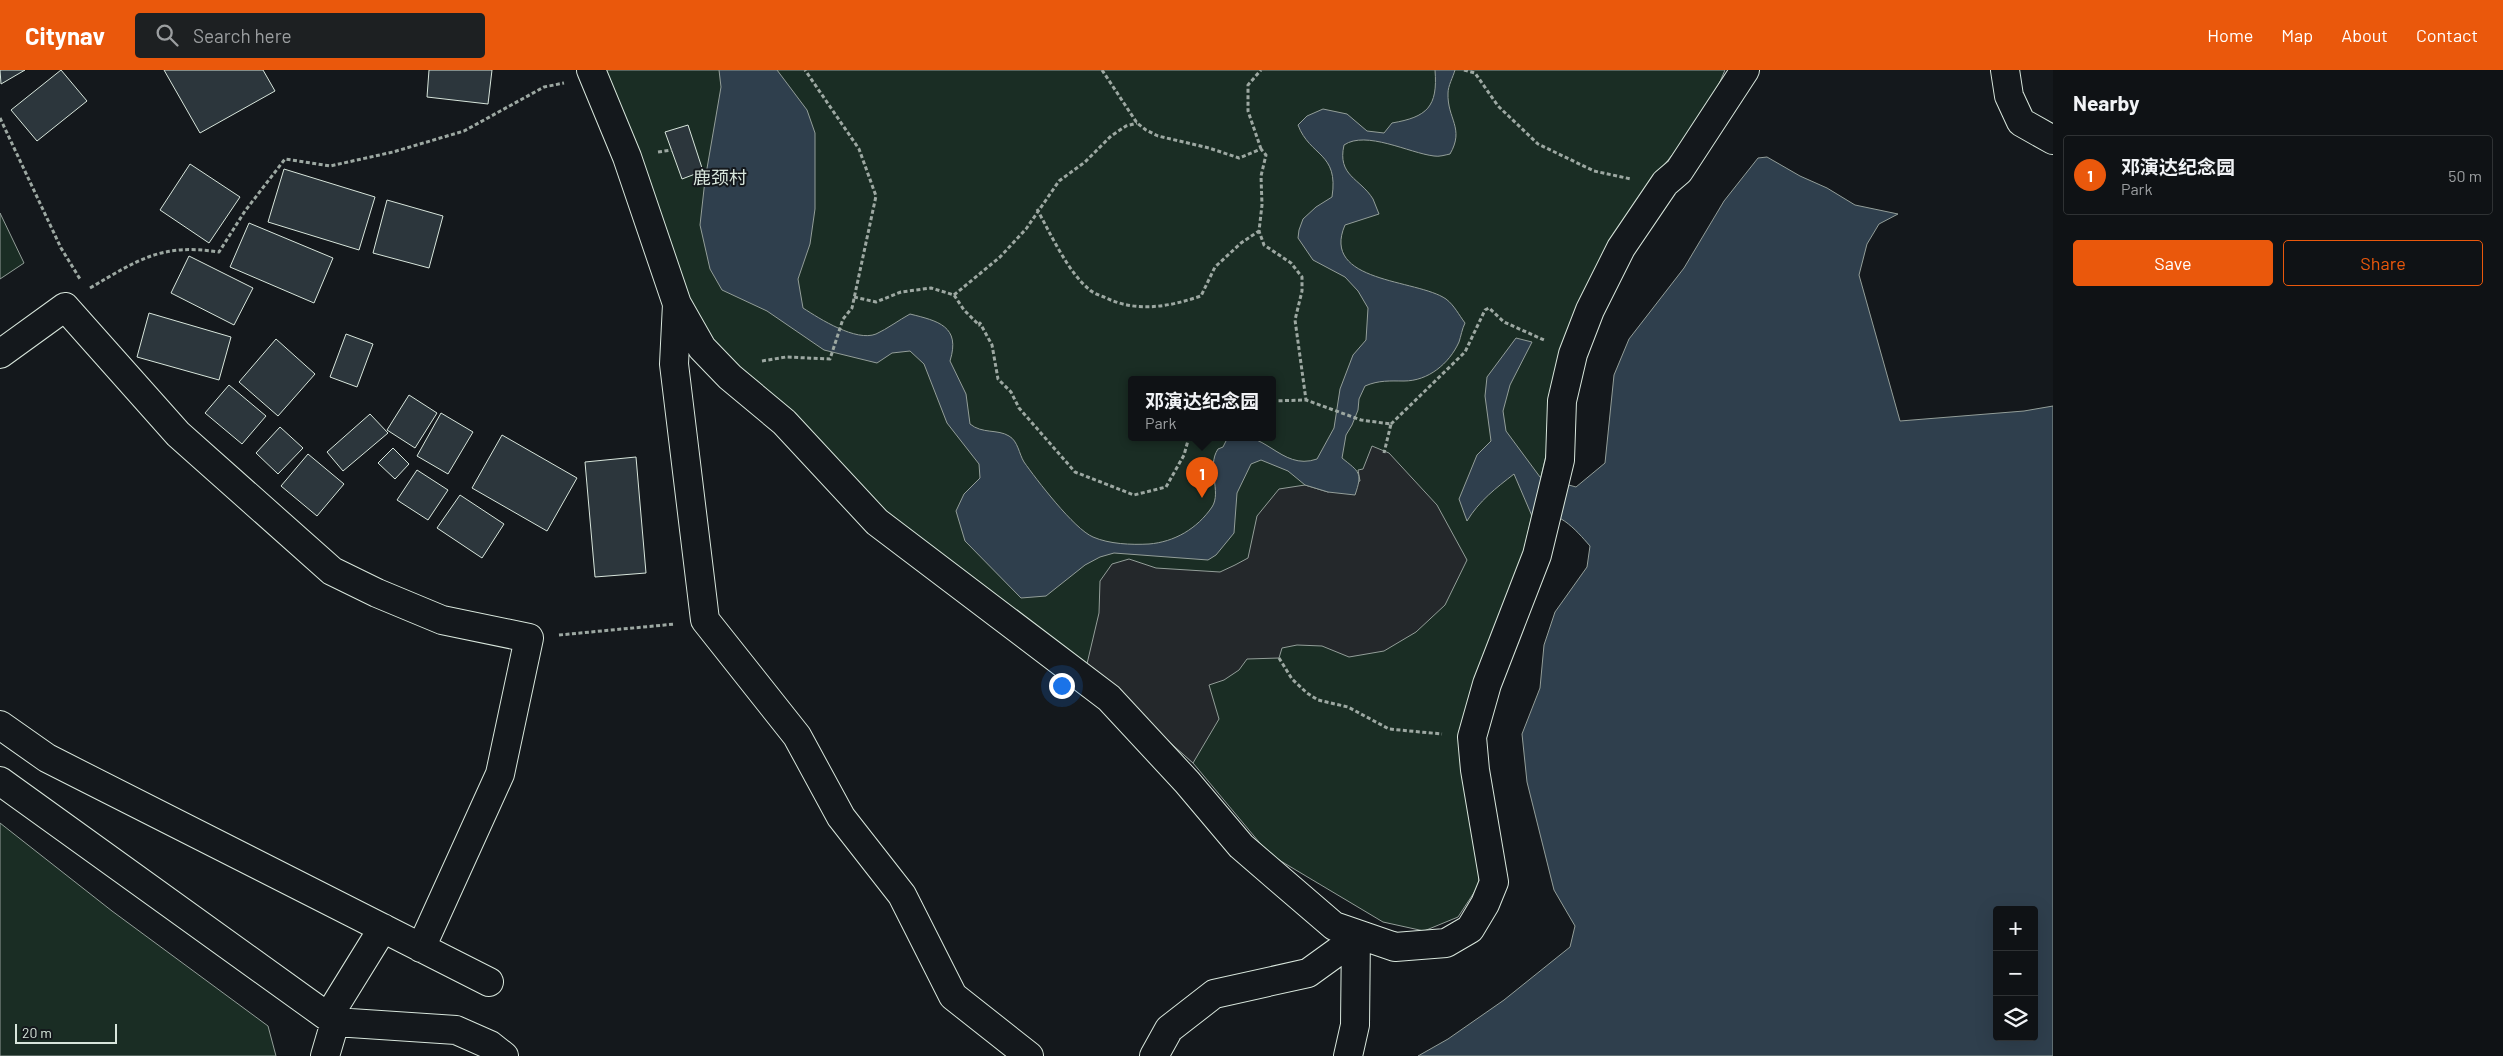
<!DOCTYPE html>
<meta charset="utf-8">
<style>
:root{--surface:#0f1215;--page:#1d2022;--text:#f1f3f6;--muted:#9b9ea0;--line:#2f3234;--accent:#ea580c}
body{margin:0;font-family:Barlow,"Noto Sans SC",sans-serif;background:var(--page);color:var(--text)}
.controls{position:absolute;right:15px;bottom:15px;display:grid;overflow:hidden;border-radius:5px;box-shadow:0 5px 20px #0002}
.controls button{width:45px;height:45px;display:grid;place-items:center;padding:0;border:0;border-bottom:1px solid var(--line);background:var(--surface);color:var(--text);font:25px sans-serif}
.scale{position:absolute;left:15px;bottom:12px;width:102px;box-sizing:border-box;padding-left:5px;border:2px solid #d8e6dc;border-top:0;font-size:14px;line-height:18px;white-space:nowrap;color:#d8e6dc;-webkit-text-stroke:4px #14181c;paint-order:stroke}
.you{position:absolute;left:1061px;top:615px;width:18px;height:18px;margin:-12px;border:4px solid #fff;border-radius:50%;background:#1a73e8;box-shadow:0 0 0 8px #1a73e833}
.badge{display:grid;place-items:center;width:32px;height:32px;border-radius:50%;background:var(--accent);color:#fff;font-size:16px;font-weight:700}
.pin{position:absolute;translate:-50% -41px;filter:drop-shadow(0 1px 2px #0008)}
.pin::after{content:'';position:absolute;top:26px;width:18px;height:15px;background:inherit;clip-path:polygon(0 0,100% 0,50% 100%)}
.popup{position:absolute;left:1128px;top:306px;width:148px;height:65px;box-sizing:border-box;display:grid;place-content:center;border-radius:5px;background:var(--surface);filter:drop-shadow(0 1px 4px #0005);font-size:16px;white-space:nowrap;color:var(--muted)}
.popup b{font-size:19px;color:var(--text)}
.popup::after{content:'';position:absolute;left:50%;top:100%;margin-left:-10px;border:10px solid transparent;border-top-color:var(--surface)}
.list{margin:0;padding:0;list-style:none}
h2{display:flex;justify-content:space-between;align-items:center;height:65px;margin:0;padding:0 20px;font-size:21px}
h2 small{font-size:16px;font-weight:400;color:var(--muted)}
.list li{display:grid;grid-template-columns:32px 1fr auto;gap:15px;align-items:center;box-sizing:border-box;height:80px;margin:0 10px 10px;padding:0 10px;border:1px solid var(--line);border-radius:5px}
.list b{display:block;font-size:19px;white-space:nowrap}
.list p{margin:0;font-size:16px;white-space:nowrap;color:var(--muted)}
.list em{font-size:16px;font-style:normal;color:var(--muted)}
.actions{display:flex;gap:10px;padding:15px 20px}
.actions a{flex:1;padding:11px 0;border:1px solid var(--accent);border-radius:5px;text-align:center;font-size:18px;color:var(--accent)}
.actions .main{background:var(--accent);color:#fff}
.icon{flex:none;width:28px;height:28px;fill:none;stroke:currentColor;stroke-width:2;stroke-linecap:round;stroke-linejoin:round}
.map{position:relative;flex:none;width:2053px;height:986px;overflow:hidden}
header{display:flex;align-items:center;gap:30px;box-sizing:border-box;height:70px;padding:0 25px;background:var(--accent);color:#fff}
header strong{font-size:24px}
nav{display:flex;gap:28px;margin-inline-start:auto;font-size:18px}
.search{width:350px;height:45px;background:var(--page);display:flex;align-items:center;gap:12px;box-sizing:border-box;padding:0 18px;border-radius:5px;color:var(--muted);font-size:19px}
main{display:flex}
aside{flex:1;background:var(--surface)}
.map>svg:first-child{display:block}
.green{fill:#1a2d24;stroke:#939e99;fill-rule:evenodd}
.parking{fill:#24282b;stroke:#939e99}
.water{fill:#2f3f4d;stroke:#939e99;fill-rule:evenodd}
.building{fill:#2c363c;stroke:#d8e6dc}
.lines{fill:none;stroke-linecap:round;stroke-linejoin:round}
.minor-casing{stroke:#d8e6dc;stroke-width:30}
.path{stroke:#9da8a2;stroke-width:3;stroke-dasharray:4 2.5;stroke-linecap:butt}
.minor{stroke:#14181c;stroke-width:28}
.labels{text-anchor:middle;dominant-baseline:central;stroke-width:4;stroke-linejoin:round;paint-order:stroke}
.quarter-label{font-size:18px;fill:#d8e6dc;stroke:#14181c}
</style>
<header>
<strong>Citynav</strong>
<div class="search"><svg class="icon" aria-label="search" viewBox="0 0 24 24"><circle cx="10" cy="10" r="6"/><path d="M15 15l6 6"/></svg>Search here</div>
<nav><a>Home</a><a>Map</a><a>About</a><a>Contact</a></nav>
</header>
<main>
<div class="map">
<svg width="2053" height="986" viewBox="0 0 2053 986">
<rect width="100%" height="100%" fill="#14181c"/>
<path class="green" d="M591,0H1725L1707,42L1664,95L1597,203L1547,381L1516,514L1465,654L1464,719L1478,770L1479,815L1458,847L1424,861L1383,852L1269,784L1193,693L1058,573L906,460L847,411L700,261ZM1132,309H1272V367H1132Z
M0,143L24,193L0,209Z
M0,753L112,841L268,956L276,986H0Z"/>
<path class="parking" d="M1372,376L1389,383L1437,435L1467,490L1445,535L1416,562L1384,581L1349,587L1322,576L1297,575L1282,578L1279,588L1247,589L1239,600L1224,610L1209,615L1219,649L1193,693L1086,598L1099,543L1100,511L1112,494L1129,489L1156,498L1220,502L1235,495L1248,488L1257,446L1279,419L1305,415L1328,422L1360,411L1358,400L1363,399Z"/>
<path class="water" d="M719,0H777L807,40L815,63V139L810,174L798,209L803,238C820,249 856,272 876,264C887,259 899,250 910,244C938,251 961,256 950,291L966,324L970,354C982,364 998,359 1009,366C1018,371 1019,384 1024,392C1036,409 1074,459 1093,467C1109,474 1131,475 1149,474C1174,472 1197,459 1212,437C1222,422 1206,397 1218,379L1223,377L1227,369C1264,355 1280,402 1317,389L1334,358L1340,319L1353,285L1366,270L1368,238L1358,221L1345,207L1313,190L1298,168L1299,160L1303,149L1316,137L1332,127C1339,82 1310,87 1298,55L1307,46L1323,39L1347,44L1367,61L1384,63L1392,53C1427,47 1438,37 1435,0H1455C1453,7 1448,16 1448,23C1447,49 1465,58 1450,84C1445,85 1439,87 1434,86C1409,83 1366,60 1344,75C1337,106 1360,108 1373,129C1375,134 1377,139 1379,144L1345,155C1320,213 1417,209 1446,229C1454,235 1459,245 1465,253C1462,259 1461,266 1459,272C1449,294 1428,311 1404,311C1390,311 1379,310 1365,316L1359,329L1358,340L1352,355L1346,365L1342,388C1359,402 1363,402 1355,425L1328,422L1305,415L1288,401L1261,390L1251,394L1237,423L1234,463L1216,485L1208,490L1114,483L1100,487L1085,495L1046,526L1021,528L965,471L956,441L964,424L980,408L979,394L947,353L924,294L910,281L892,283L877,293L824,280L767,241L722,220L710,199L700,155L705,110L721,17Z
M1767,87L1800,106L1827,118L1855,135L1898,144L1879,154L1867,174L1859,205L1900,351L2024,341L2053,336V986H1418L1448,969L1504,930L1570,877L1575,856L1554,820L1527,712L1522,664L1540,618L1544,575L1555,542L1587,497L1590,476C1576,460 1556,436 1532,446L1514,404C1496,418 1479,431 1467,451L1459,429L1477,385L1491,371L1485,326L1487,307L1516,268L1532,272L1510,315L1503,341L1506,361L1540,407L1576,417L1605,393L1614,305L1629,269L1684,198L1724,131L1758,88ZM1997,840H2034V967H1997Z"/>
<path class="building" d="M0,0H25L1,14Z
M61,0L87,31L37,71L11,40Z
M164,0H263L275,21L200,63Z
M429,0H492L488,34L427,27Z
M688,55L703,101L682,109L665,62Z
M190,94L240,127L209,173L160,140Z
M284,99L375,127L359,180L268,152Z
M387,130L443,146L429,198L373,183Z
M249,153L333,188L314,233L230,197Z
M189,186L253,218L234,255L171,223Z
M149,243L231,267L219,310L137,287Z
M346,264L373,274L357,317L330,307Z
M276,269L315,304L278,346L239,312Z
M229,315L266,346L242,374L205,343Z
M409,325L437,343L415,378L387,360Z
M441,343L473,362L448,404L417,386Z
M370,344L388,363L343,401L327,382Z
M280,357L303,378L278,404L256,383Z
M502,365L577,408L547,461L472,418Z
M393,378L409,394L395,409L378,393Z
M308,384L344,414L317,446L281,416Z
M636,387L646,503L595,507L585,392Z
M417,400L448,420L428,450L397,430Z
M460,425L504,454L482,488L437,458Z"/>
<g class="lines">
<defs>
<path id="minor" d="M591,0L627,87L677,234L702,278L730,307L784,352L877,452L1109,628L1187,712L1241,776L1334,856L1395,877L1446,873L1470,859L1485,834L1494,812L1475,700L1472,667L1487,614L1537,485L1560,390L1562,331L1573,284L1590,240L1621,178L1665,113L1679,101L1745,0
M2005,0L2009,26L2021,52L2053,70
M677,234L674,294L705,550L797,666L841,747L902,825L953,926L1029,986
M0,284L65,237L178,364L332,501L377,523L442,550L529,568L500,704L421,878
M0,655L47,688L489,912
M0,711L335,952L325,986
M328,947L383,858
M335,952L456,960L490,975L504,986
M1154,986L1169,959L1214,924L1308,903L1344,877L1356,864
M1348,986L1355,955L1356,864"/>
</defs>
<use href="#minor" class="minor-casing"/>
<path class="path" d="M1102,0L1137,53L1146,60L1158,66L1209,78L1239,88L1261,79L1266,85L1261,106L1262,135L1259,161L1264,175L1291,193L1302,207V221L1295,250L1306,330
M1464,0L1475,3L1498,36L1538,74L1594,101L1631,109
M0,48L61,178L80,209
M1261,79L1248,41V15L1261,0
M658,82L672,80
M1037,139C1050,163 1069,204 1090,220C1093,223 1099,225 1104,227C1136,243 1168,237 1201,226L1215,197L1241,173L1259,161
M90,218C138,190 161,173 219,182L245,141L285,89L330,96L393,82L464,61L544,17L564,13
M954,225L1000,187L1026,159L1059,111L1085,92L1111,66L1126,56L1137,53
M854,227L876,232L901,222L931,218L954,225L964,240L979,255L980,253L992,275L998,309L1011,322L1019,338L1075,402L1134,425L1166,417L1184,385L1189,367
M762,291L786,287L830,289L843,249L852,238L876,126L859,79L805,0
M1272,331L1306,330L1361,350L1391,354L1384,383
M1391,354L1465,282L1485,240L1489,238L1504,252L1544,270
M559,565L675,554
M1279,588L1292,609L1307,623L1318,630L1348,637L1389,659L1442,664"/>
<use href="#minor" class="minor"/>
</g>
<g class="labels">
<g class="quarter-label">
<text x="720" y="107">鹿颈村</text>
</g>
</g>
</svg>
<div class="controls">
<button>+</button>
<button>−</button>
<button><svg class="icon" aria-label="layers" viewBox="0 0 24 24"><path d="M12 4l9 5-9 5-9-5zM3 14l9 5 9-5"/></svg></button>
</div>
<div class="scale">20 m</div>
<div class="you"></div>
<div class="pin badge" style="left:1202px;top:428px">1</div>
<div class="popup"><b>邓演达纪念园</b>Park</div>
</div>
<aside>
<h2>Nearby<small></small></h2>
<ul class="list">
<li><span class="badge">1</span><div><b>邓演达纪念园</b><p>Park</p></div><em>50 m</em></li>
</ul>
<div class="actions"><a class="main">Save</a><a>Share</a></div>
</aside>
</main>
